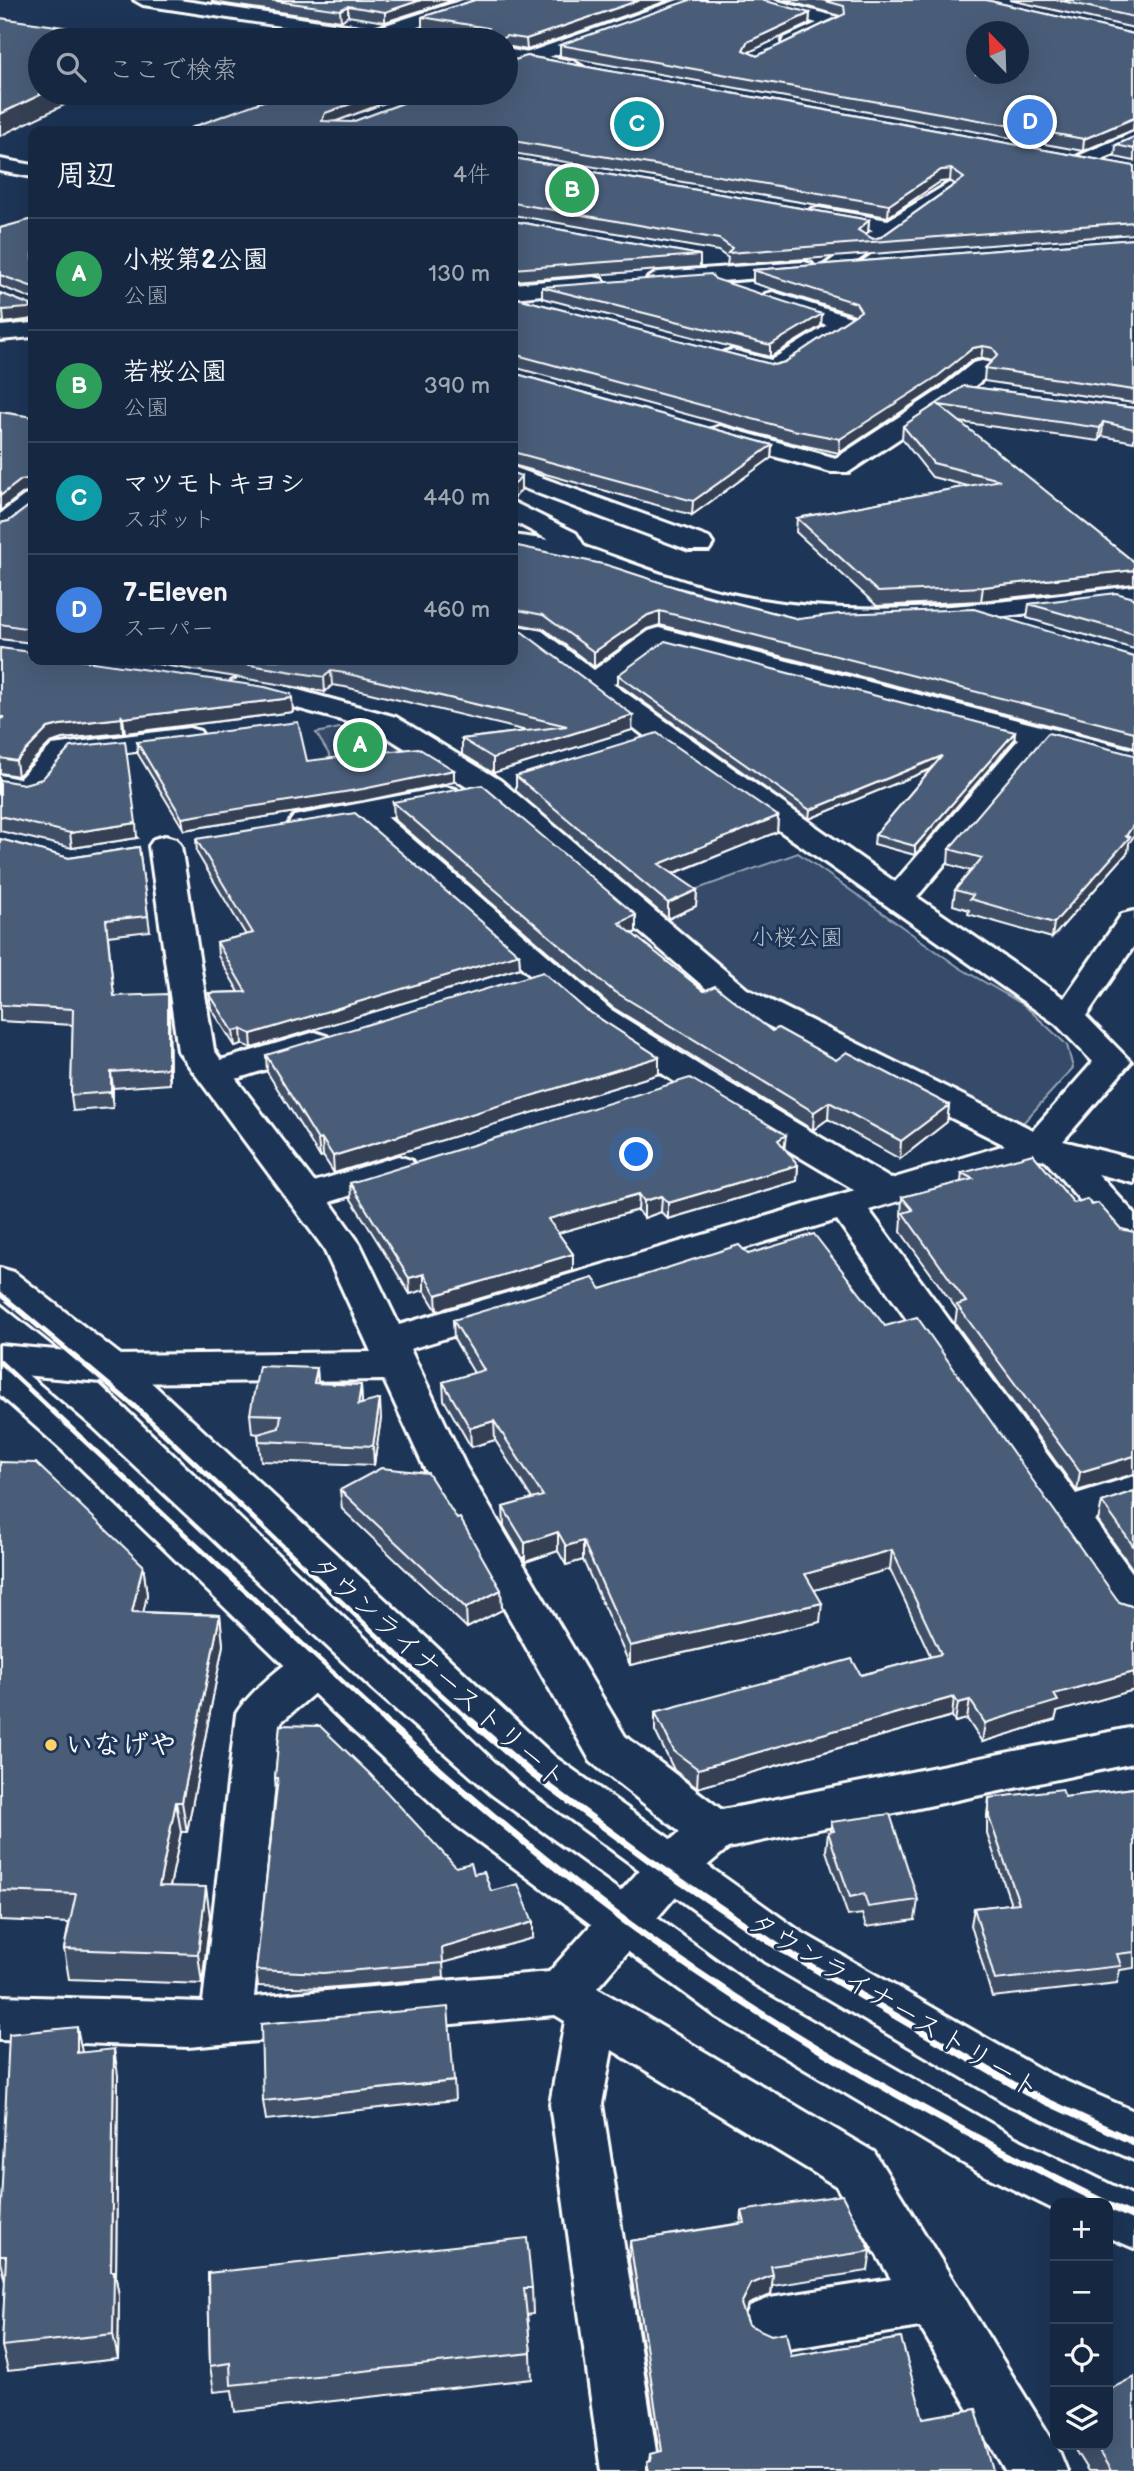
<!DOCTYPE html>
<html lang="ja">
<meta charset="utf-8">
<style>
:root{--surface:#162841;--page:#23344c;--text:#f1f3f6;--muted:#9ea6b1;--line:#35445a;--accent:#ffd166}
body{margin:0;font-family:"Balsamiq Sans","Klee One",sans-serif;background:var(--page);color:var(--text)}
.controls{position:absolute;right:21px;bottom:21px;display:grid;overflow:hidden;border-radius:14px;box-shadow:0 7px 28px #0002}
.controls button{width:63px;height:63px;display:grid;place-items:center;padding:0;border:0;border-bottom:2px solid var(--line);background:var(--surface);color:var(--text);font:35px sans-serif}
.compass{position:absolute;left:966px;top:21px;width:63px;height:63px;border-radius:50%;background:var(--surface);box-shadow:0 7px 28px #0002;rotate:337deg}
.you{position:absolute;left:637px;top:1155px;width:24px;height:24px;margin:-18px;border:5px solid #fff;border-radius:50%;background:#1a73e8;box-shadow:0 0 0 10px #1a73e833}
.badge{display:grid;place-items:center;width:46px;height:46px;border-radius:50%;background:var(--accent);color:#fff;font-size:23px;font-weight:700}
.pin{position:absolute;translate:-50% -50%;border:4px solid #fff;box-shadow:0 2px 7px #0006}
.list{margin:0;padding:0;list-style:none}
h2{display:flex;justify-content:space-between;align-items:center;height:91px;margin:0;padding:0 28px;font-size:30px}
h2 small{font-size:23px;font-weight:400;color:var(--muted)}
.list li{display:grid;grid-template-columns:46px 1fr auto;gap:21px;align-items:center;box-sizing:border-box;height:112px;padding:0 28px;border-top:2px solid var(--line)}
.list b{display:block;font-size:26px;white-space:nowrap}
.list p{margin:0;font-size:23px;white-space:nowrap;color:var(--muted)}
.list em{font-size:23px;font-style:normal;color:var(--muted)}
.icon{flex:none;width:38px;height:38px;fill:none;stroke:currentColor;stroke-width:2;stroke-linecap:round;stroke-linejoin:round}
.map{position:relative;flex:none;width:1134px;height:2471px;overflow:hidden}
.search{position:absolute;background:var(--surface);box-shadow:0 7px 28px #0002;left:28px;top:28px;width:490px;height:77px;display:flex;align-items:center;gap:18px;box-sizing:border-box;padding:0 24px;border-radius:38px;color:var(--muted);font-size:26px}
.panel{position:absolute;background:var(--surface);box-shadow:0 7px 28px #0002;left:28px;top:126px;width:490px;height:539px;border-radius:14px}
.map>svg:first-child{display:block}
.green{fill:#364b69;stroke:#9aa5b4;stroke-width:2}
.lines{fill:none;stroke-linecap:round;stroke-linejoin:round}
.street-casing{stroke:#fff;stroke-width:6}
.secondary-casing{stroke:#fff;stroke-width:6}
.street{fill:#1d3557;fill-rule:evenodd}
.secondary{fill:#1d3557;fill-rule:evenodd}
.rail-far1{stroke:#fff;stroke-width:5}
.rail{stroke:#fff;stroke-width:7}
.wall{fill:#405068;stroke:#fff;stroke-width:2}
.shaded-wall{fill:#344155;stroke:#fff;stroke-width:2}
.building{fill:#4a5d79;stroke:#fff;stroke-width:2;fill-rule:evenodd}
.poi-dot{fill:#ffd166;stroke:#1d3557;stroke-width:2.5}
.labels{text-anchor:middle;dominant-baseline:central;stroke-width:6;stroke-linejoin:round;paint-order:stroke}
.park-label{font-size:23px;fill:#b9c0ca;stroke:#1d3557}
.near-street-label{font-size:28px;fill:#fff;stroke:#1d3557}
.near-poi-label{font-size:28px;font-weight:bold;fill:#fff;stroke:#1d3557;text-anchor:start}
</style>
<div class="map">
<svg width="1134" height="2471" viewBox="0 0 1134 2471">
<rect width="100%" height="100%" fill="#1d3557"/>
<filter id="ink" filterUnits="userSpaceOnUse"><feTurbulence type="fractalNoise" baseFrequency=".0143" numOctaves="2"/><feDisplacementMap in="SourceGraphic" scale="14" xChannelSelector="R" yChannelSelector="G"/><feConvolveMatrix kernelMatrix="1 2 1 2 8 2 1 2 1" color-interpolation-filters="sRGB"/></filter>
<g filter="url(#ink)">
<path class="green" d="M339,728L383,734L409,756L338,769L316,733Z
M798,853L960,968L1024,1005L1067,1045L1073,1068L1023,1123L759,998L647,907Z"/>
<g class="lines">
<defs>
<path id="street" d="M463,0H490L487,4L381,39L373,40L365,35L367,31Z
M678,0H704L701,4L506,72V60Z
M744,0H774L841,18L843,22L791,48L784,46L782,42L784,38L817,23L747,4Z
M1134,132V146L1085,166L1075,160L1078,156Z
M0,159L33,165V177L0,171Z
M949,183L957,184L960,189L957,194L842,271L834,273L823,266L873,230L811,219L808,214L811,209L819,208L888,220Z
M804,262L812,264L815,269L812,274L658,286L647,279L658,272Z
M594,277L602,279L605,284L602,289L513,298V284Z
M773,292L854,318L858,323L783,373L774,375L724,362L720,357L724,352L732,350L771,360L827,325L765,304L761,299L765,294Z
M33,323V337L0,340V326Z
M982,361L991,363L994,368L991,373L956,401L849,472H831L711,439L707,434L711,429L720,426L836,458L938,391L973,363Z
M513,467L709,538L713,544L709,550H689L513,484Z
M33,494V515L9,533L0,535V514L24,496Z
M513,502L576,533L585,547C632,563 678,582 727,593C861,624 1000,602 1134,586V602L930,624L827,625L727,610L569,560L513,551V535L549,540L513,521Z
M513,625L542,631L594,670L649,631L659,628L1134,750V768L1045,745L917,897L1064,998L1122,914L1134,911V946L1086,1016L1131,1062L1063,1141L1134,1159V1183L1098,1174L1134,1213V1249L1120,1246L1045,1160L1039,1159L869,1210L1076,1494L1134,1476V1507L1094,1520L1134,1575V1625L1118,1620L837,1220L410,1349L466,1467L625,1736L722,1810L1134,1727V1763L728,1848L688,1882L597,1988L874,2152L1059,2451L1067,2471H1005L920,2327L770,2352L750,2344L742,2325L750,2306L770,2298L891,2279L836,2186L612,2050L602,2104L659,2471H601L550,2104L565,2021L555,2015L188,2047L0,2040V1996L203,2002L236,1714C245,1697 296,1649 315,1650C320,1650 327,1653 331,1655L338,1667L331,1679L281,1722L254,1997L549,1972L654,1854L680,1832L591,1762L424,1467L384,1380L112,1383L0,1373V1345L112,1355L371,1352L323,1247L178,1051L149,846L154,839L165,836L176,839L181,846L214,1050L221,1060L315,1032L327,1036L333,1043L327,1050L236,1079L314,1182L398,1156L411,1160L417,1168L411,1176L330,1202L360,1244L399,1325L855,1190L681,1086L586,1023L356,823L305,833L294,830L289,823L294,816L445,787L456,789L461,796L456,803L387,817L610,1009L707,1070L891,1179L1005,1145L723,1003L478,794L374,729L267,700L232,693L227,687L232,681L242,678L269,682L396,717L500,780L747,989L1033,1130L1093,1062L1056,1024L650,740L523,644L513,643ZM664,647L1019,739L895,882L613,684Z
M189,728L200,731L204,737L200,743L72,759L37,797L26,799L0,793V775L19,779L52,745Z"/>
<path id="secondary" d="M134,0H179L407,34L416,40H372L143,5Z
M506,49L573,61L583,67L573,73L506,61Z
M0,1268L14,1272L126,1359L555,1757L801,1932L1047,2073L1134,2111V2160L1009,2105L765,1962L521,1783L98,1379L0,1301Z
M0,1359L14,1363L91,1429L369,1690L490,1797L753,1987L1016,2138L1134,2196V2248L1108,2237V2203H1055V2210L978,2172L717,2017L456,1825L337,1716L61,1449L0,1395Z"/>
</defs>
<use href="#street" class="street-casing"/>
<use href="#secondary" class="secondary-casing"/>
<use href="#street" class="street"/>
<use href="#secondary" class="secondary"/>
<path class="rail-far1" d="M0,1294L141,1412L408,1665L473,1723
M0,1362L387,1723"/>
<path class="rail" d="M385,1721C461,1790 539,1857 621,1918C772,2030 937,2120 1105,2203
M471,1721L532,1774L649,1860L781,1949L1026,2092L1134,2142
M1108,2205L1134,2217"/>
</g>
<path class="wall" d="M212,0H454L385,22L348,16L341,21L212,2Z
M475,0H670L527,50L506,46L473,36L422,28V17Z
M784,0H986L1134,34V130H1133L1083,151L560,56V45L810,13L809,24L748,52L757,56L840,16Z
M1010,0H1134V28Z
M527,56L1134,166V236V234L727,265L728,258L718,251L513,215V158L869,220L868,232L865,235L873,239L881,237L955,184L950,181L940,182L888,217L513,153V131H194L193,127L285,93H333L352,98L368,93H411L334,122H352L430,93H506V63Z
M1134,137V161L1115,157L1116,145Z
M33,219V319L4,323L0,321V293L33,306V299L0,286V228Z
M513,221L700,255V267L513,281Z
M1134,239V403L984,381L985,368L992,361L981,358L971,361L936,389L839,453L792,443L513,367V297L774,365L785,362L855,315L753,283V270Z
M542,287L821,326L770,357L542,298Z
M513,373L772,445L771,458L692,515L513,465Z
M964,386L1134,408V442L1102,436L1099,441L959,422L1134,562V584L981,601L877,606L796,532L797,518L968,486L932,477L902,439L903,426Z
M0,412L33,417V643L0,639V523L9,521L33,503V492L22,494L0,511Z
M513,545L799,619L1134,657V747L660,625L647,629L594,667L544,629L513,623Z
M1134,598V649L1027,618L1029,604Z
M0,648L293,712L125,733L123,729V733L62,739L50,743L18,776L0,773Z
M133,660H513L632,730L493,773L462,754V739L527,731L345,687L332,685L325,692Z
M618,675L1015,732L1014,740L915,855L874,844L875,835L931,769L809,819L618,684Z
M137,742L307,761L454,770V782L364,801L184,830L138,754Z
M516,776L778,816L777,832L673,874L697,890L696,906L668,919L516,791Z
M0,780L137,838L72,848L0,831Z
M393,802L636,932L632,934L704,991L772,1031L836,1060L949,1105L947,1122L900,1159L828,1119L813,1130L612,1007L394,819Z
M0,839L69,858L139,847L150,931L108,936L114,996L169,1010L170,1084L113,1088V1108L73,1111L71,1095L73,1025L0,1021Z
M196,839L519,954L520,968L252,1048L242,1044L235,1046L211,1008L209,993L239,992L218,956L217,942L246,935L197,853Z
M1129,843L1128,852L1052,938L968,914L969,910L953,905L955,890L971,871L948,864L949,849Z
M585,1009L659,1057V1074L334,1173L323,1156L320,1157L267,1072L266,1055Z
M785,1149L798,1165L797,1181L668,1219L661,1212L644,1218L638,1210L558,1233L573,1254V1271L437,1311L424,1290L410,1294L351,1199L350,1183Z
M962,1173L1074,1203L1092,1205L1121,1229L1134,1232V1474L1077,1491L955,1323L957,1310L901,1232L902,1218L901,1216L902,1197L961,1182Z
M748,1254L885,1326L1119,1602L1134,1607V1690L1057,1712L1055,1720L982,1742L967,1719L955,1722L952,1716L697,1788L674,1770L655,1731V1712L861,1675L931,1657L890,1569L814,1590L820,1622L630,1665L583,1560L566,1565L558,1551L525,1562L504,1526L503,1507L532,1499L495,1440L471,1447L444,1400L443,1382L474,1373L454,1339L453,1320L601,1289Z
M317,1368L318,1383L361,1385L362,1404L381,1418L374,1465L261,1461L258,1434H259L252,1433L250,1414Z
M0,1462L143,1565L147,1595L143,1612L220,1615L223,1645L187,1832H181L170,1886L210,1917L202,1984L69,1979L64,1949L69,1923L0,1920Z
M340,1490L457,1519L501,1590L502,1610L467,1628L342,1509Z
M1134,1491V1571L1098,1521L1102,1502Z
M280,1725L456,1867L474,1874L533,1938L443,1963L444,1978L325,1988L258,1986L256,1970L276,1791L275,1778Z
M1134,1788V1968L1120,1970L1117,1983L992,1997L971,1925L974,1908L1011,1904L987,1834V1815L989,1798L1065,1797Z
M831,1822L918,1900L915,1920L866,1927L862,1914L848,1916L826,1851L828,1832L831,1831Z
M82,2052L118,2075L116,2279L119,2296L118,2359L8,2371L2,2346L5,2282L0,2262V2225Z
M454,2081L455,2100L266,2120L263,2101Z
M742,2211L871,2251L868,2271L772,2286L771,2295L749,2304L745,2313L749,2325L791,2356L923,2418L993,2471H647V2462L649,2461L650,2454L659,2452L629,2261L630,2241L741,2223Z
M208,2273L532,2288L533,2314L527,2315L531,2353L532,2379L235,2412L232,2390L214,2392L210,2366Z
M1072,2445H1108L1134,2471H1088Z"/>
<path class="shaded-wall" d="M421,0H454L385,22V12Z
M640,0H670L527,50L526,39Z
M348,6V16L341,21L340,10Z
M810,13L809,24L747,53L743,50L747,42Z
M44,93H89L0,136V114Z
M381,93H411L326,125L322,121L325,113Z
M1134,118L1133,130L1083,151L1084,139Z
M951,169L950,181L940,182L888,217L889,205L941,170Z
M869,220L868,232L857,242L858,230Z
M33,306V319L4,323L3,310Z
M822,314L821,326L770,357V345Z
M983,346L981,358L971,361L936,389L839,453L840,439L973,348Z
M1103,422L1102,436L1099,441L1100,428Z
M772,445L771,458L692,515L693,501Z
M521,476V490L513,500V486Z
M33,478V492L22,494L0,511V496L21,480Z
M1134,570V584L981,601L983,587Z
M660,611V625L647,629L594,667V652L648,615Z
M331,671L332,685L325,692L324,677Z
M292,698L293,712L125,733L123,718Z
M633,715L632,730L493,773V758Z
M122,718L123,733L62,739L50,743L18,776L16,761L48,728L60,725Z
M1015,732L1014,740L915,855V846Z
M942,756L941,765L809,819L810,810Z
M454,770V782L364,801L184,830L182,818Z
M778,816L777,832L659,879V864Z
M136,823L137,838L72,848L70,833Z
M1134,824V836L1129,843L1128,852L1052,938L1054,923L1126,836Z
M697,890L696,906L668,919V903Z
M636,915V932L619,940V923Z
M519,954L520,968L252,1048L251,1034Z
M168,994L169,1010L170,1084L168,1068Z
M241,1029L242,1044L235,1046L233,1031Z
M659,1057V1074L334,1173L333,1156Z
M111,1072L113,1088V1108L111,1092Z
M829,1102L828,1119L813,1130L814,1112Z
M949,1105L947,1122L900,1159L901,1141Z
M786,1135L784,1151L778,1140Z
M322,1139L323,1156L320,1157L318,1140Z
M798,1165L797,1181L668,1219V1203Z
M639,1194L638,1210L548,1236V1219Z
M662,1196L661,1212L644,1218V1201Z
M573,1254V1271L437,1311L436,1295Z
M424,1274V1290L410,1294L409,1278Z
M317,1368L318,1388L314,1383Z
M361,1385L362,1404L358,1405Z
M380,1399L381,1418L374,1465L373,1446Z
M494,1421L495,1440L471,1447L470,1428Z
M1134,1456V1474L1077,1491L1080,1472Z
M558,1532V1551L525,1562V1543Z
M583,1541V1560L566,1565V1546Z
M892,1550L890,1569L804,1593L805,1574Z
M143,1565L147,1595L137,1642L132,1612Z
M501,1590L502,1610L467,1628L466,1608Z
M822,1603L820,1622L630,1665V1646Z
M220,1615L223,1645L187,1832L182,1802Z
M1134,1672V1690L1057,1712L1055,1720L982,1742L985,1723L1054,1694Z
M954,1697L952,1716L697,1788L698,1769Z
M970,1700L967,1719L955,1722L958,1703Z
M176,1802L181,1832L164,1916L159,1886Z
M206,1887L210,1917L202,1984L198,1954Z
M533,1922V1938L442,1963V1948Z
M77,2027L82,2052L77,2053Z
M114,2049L118,2075L116,2279L119,2296L118,2359L113,2334L111,2271Z
M773,2275L771,2295L749,2304L740,2324L741,2304L751,2284Z"/>
<path class="building" d="M269,0H421L385,12L348,6L340,10Z
M475,0H640L526,39L506,36L503,38V40H466L488,28L422,17Z
M690,0H762L810,13L747,42L743,50L757,56L845,14L844,6L822,0H986L1134,34V118L1084,139L560,45ZM976,32H1018V74H976Z
M1058,0H1134V17Z
M0,18L127,36L120,40H40V93H44L0,114Z
M527,56L1134,166V222L728,253L732,248L719,239L513,203V158L869,220L858,230L873,239L881,237L964,178L951,169L941,170L889,205L513,141V131H218L193,127L285,93H333L352,98L368,93H381L325,113L322,121L352,122L430,93H506V63Z
M1134,137V149L1116,145Z
M33,219V287L0,275V228Z
M513,221L700,255L513,269Z
M1134,239V390L985,368L998,355L993,348L983,346L973,348L938,376L840,439L793,430L513,354V297L774,365L785,362L861,311L856,303L753,270Z
M711,274L715,279L822,314L770,345L542,287Z
M0,293L33,306V296V306L28,308L3,310L0,309Z
M513,373L772,445L693,501L513,452Z
M964,386L1134,408V429L1103,422L1100,428L939,405L1134,562V570L983,587L878,592L797,518L1000,480L933,463L903,426Z
M0,412L33,417V640L31,629L0,624V523L9,521L33,503V478L21,480L0,496Z
M513,473L521,476L513,486Z
M513,545L607,565L687,591L799,619L838,614L974,609L1134,657V732L660,611L648,615L594,652L543,615L513,609Z
M1116,593L1134,598V634L1029,604Z
M513,631L522,632L633,715L493,758L462,739L567,726L344,673L331,671L324,677L219,660H513Z
M665,641L1015,732L915,846L875,835L942,756L810,810L618,675Z
M0,648L31,652L33,651V660H79L265,687L291,694L292,698L123,718L121,715L122,718L60,725L48,728L16,761L0,758V719L5,717H0Z
M298,722L307,761L418,748L454,770L363,789L182,818L137,742Z
M657,733L778,816L659,864L697,890L668,903L516,776Z
M1048,733L1134,755V824L1126,836L1130,837L1054,923L970,899L973,895L955,890L982,858L949,849Z
M125,741L136,823L70,833L0,816V780L24,784L42,779L71,747Z
M482,785L636,915L619,923L704,991L715,986L772,1031L778,1028L836,1060L847,1052L949,1105L901,1141L829,1102L814,1112L612,990L393,802Z
M355,813L519,954L251,1034L241,1029L233,1031L209,993L246,992L217,942L253,933L196,839Z
M0,839L69,858L139,847L148,916L106,920L114,996L168,994V1068L111,1072V1092L71,1095L73,1009L0,1005Z
M543,972L585,1009L659,1057L333,1156L322,1139L318,1140L266,1055Z
M690,1078L786,1135L778,1140L798,1165L668,1203L662,1196L644,1201L639,1194L548,1219L573,1254L436,1295L424,1274L409,1278L350,1183Z
M1033,1154L1074,1203L1087,1199L1092,1205L1098,1203L1121,1229L1134,1232V1456L1080,1472L957,1305L966,1302L903,1213L913,1210L902,1197L973,1179L962,1173Z
M814,1234L885,1326L917,1317L1119,1602L1134,1607V1672L1054,1694L1058,1701L985,1723L970,1700L958,1703L954,1697L698,1769L674,1751L655,1712L852,1659L861,1675L941,1654L892,1550L805,1574L822,1603L630,1646L583,1541L566,1546L558,1532L525,1543L503,1507L543,1496L494,1421L470,1428L443,1382L484,1370L453,1320L593,1278L601,1289L739,1245L748,1254Z
M259,1366L317,1368L314,1383L361,1385L358,1405L380,1399L373,1446L259,1441L258,1434L279,1428L281,1415L250,1414Z
M0,1462L36,1463L143,1565L132,1612L220,1615L182,1802H176L159,1886L206,1887L198,1954L64,1949L76,1894L0,1891Z
M381,1468L428,1473L457,1519L460,1518L501,1590L466,1608L340,1490Z
M1134,1491V1547L1102,1502Z
M280,1725L320,1726L370,1774L456,1867L471,1863L474,1874L484,1872L491,1891L518,1884L533,1922L442,1948L443,1963L323,1973L256,1970L278,1778H275Z
M1134,1788V1952L1117,1954L1121,1966L995,1980L974,1908L1019,1903L989,1817V1798L1062,1789L1065,1797Z
M890,1814L918,1900L868,1907L864,1894L850,1897L828,1832L834,1831L831,1822Z
M448,2007L454,2081L263,2101L261,2024Z
M77,2027V2053L114,2049L111,2271H114L113,2334L2,2346L6,2256H0V2225L9,2034Z
M842,2195L871,2251L771,2266L773,2275L751,2284L741,2304L749,2325L771,2335L786,2332L791,2356L901,2338L923,2418L976,2409L993,2471H649L647,2462L651,2461L650,2454L662,2451L630,2241L745,2223L742,2211Z
M527,2238L532,2288H524L531,2353L231,2385L230,2363L210,2366L208,2273Z
M1134,2377V2471H1111L1095,2445H1108V2390Z"/>
</g>
<circle class="poi-dot" cx="51" cy="1745" r="7"/>
<g class="labels">
<g class="park-label">
<text x="797" y="938">小桜公園</text>
</g>
<g class="near-street-label">
<text transform="translate(438 1673) rotate(42)">タウンライナーストリート</text>
<text transform="translate(894 2006) rotate(31)">タウンライナーストリート</text>
</g>
<g class="near-poi-label">
<text x="65" y="1745">いなげや</text>
</g>
</g>
</svg>
<div class="controls">
<button>+</button>
<button>−</button>
<button><svg class="icon" aria-label="locate" viewBox="0 0 24 24"><circle cx="12" cy="12" r="6"/><path d="M12 2v4M12 18v4M2 12h4M18 12h4"/></svg></button>
<button><svg class="icon" aria-label="layers" viewBox="0 0 24 24"><path d="M12 4l9 5-9 5-9-5zM3 14l9 5 9-5"/></svg></button>
</div>
<svg class="compass" viewBox="-18 -18 36 36"><path d="M0-13l5 13h-10z" fill="#e53935"/><path d="M0 13l5-13h-10z" fill="#9ea6b1"/></svg>
<div class="you"></div>
<div class="pin badge" style="left:360px;top:745px;background:#2e9e5b">A</div>
<div class="pin badge" style="left:572px;top:190px;background:#2e9e5b">B</div>
<div class="pin badge" style="left:637px;top:124px;background:#0f9aa8">C</div>
<div class="pin badge" style="left:1030px;top:122px;background:#3f7fe0">D</div>
<div class="search"><svg class="icon" aria-label="search" viewBox="0 0 24 24"><circle cx="10" cy="10" r="6"/><path d="M15 15l6 6"/></svg>ここで検索</div>
<section class="panel">
<h2>周辺<small>4件</small></h2>
<ul class="list">
<li><span class="badge" style="background:#2e9e5b">A</span><div><b>小桜第2公園</b><p>公園</p></div><em>130 m</em></li>
<li><span class="badge" style="background:#2e9e5b">B</span><div><b>若桜公園</b><p>公園</p></div><em>390 m</em></li>
<li><span class="badge" style="background:#0f9aa8">C</span><div><b>マツモトキヨシ</b><p>スポット</p></div><em>440 m</em></li>
<li><span class="badge" style="background:#3f7fe0">D</span><div><b>7-Eleven</b><p>スーパー</p></div><em>460 m</em></li>
</ul>
</section>
</div>
